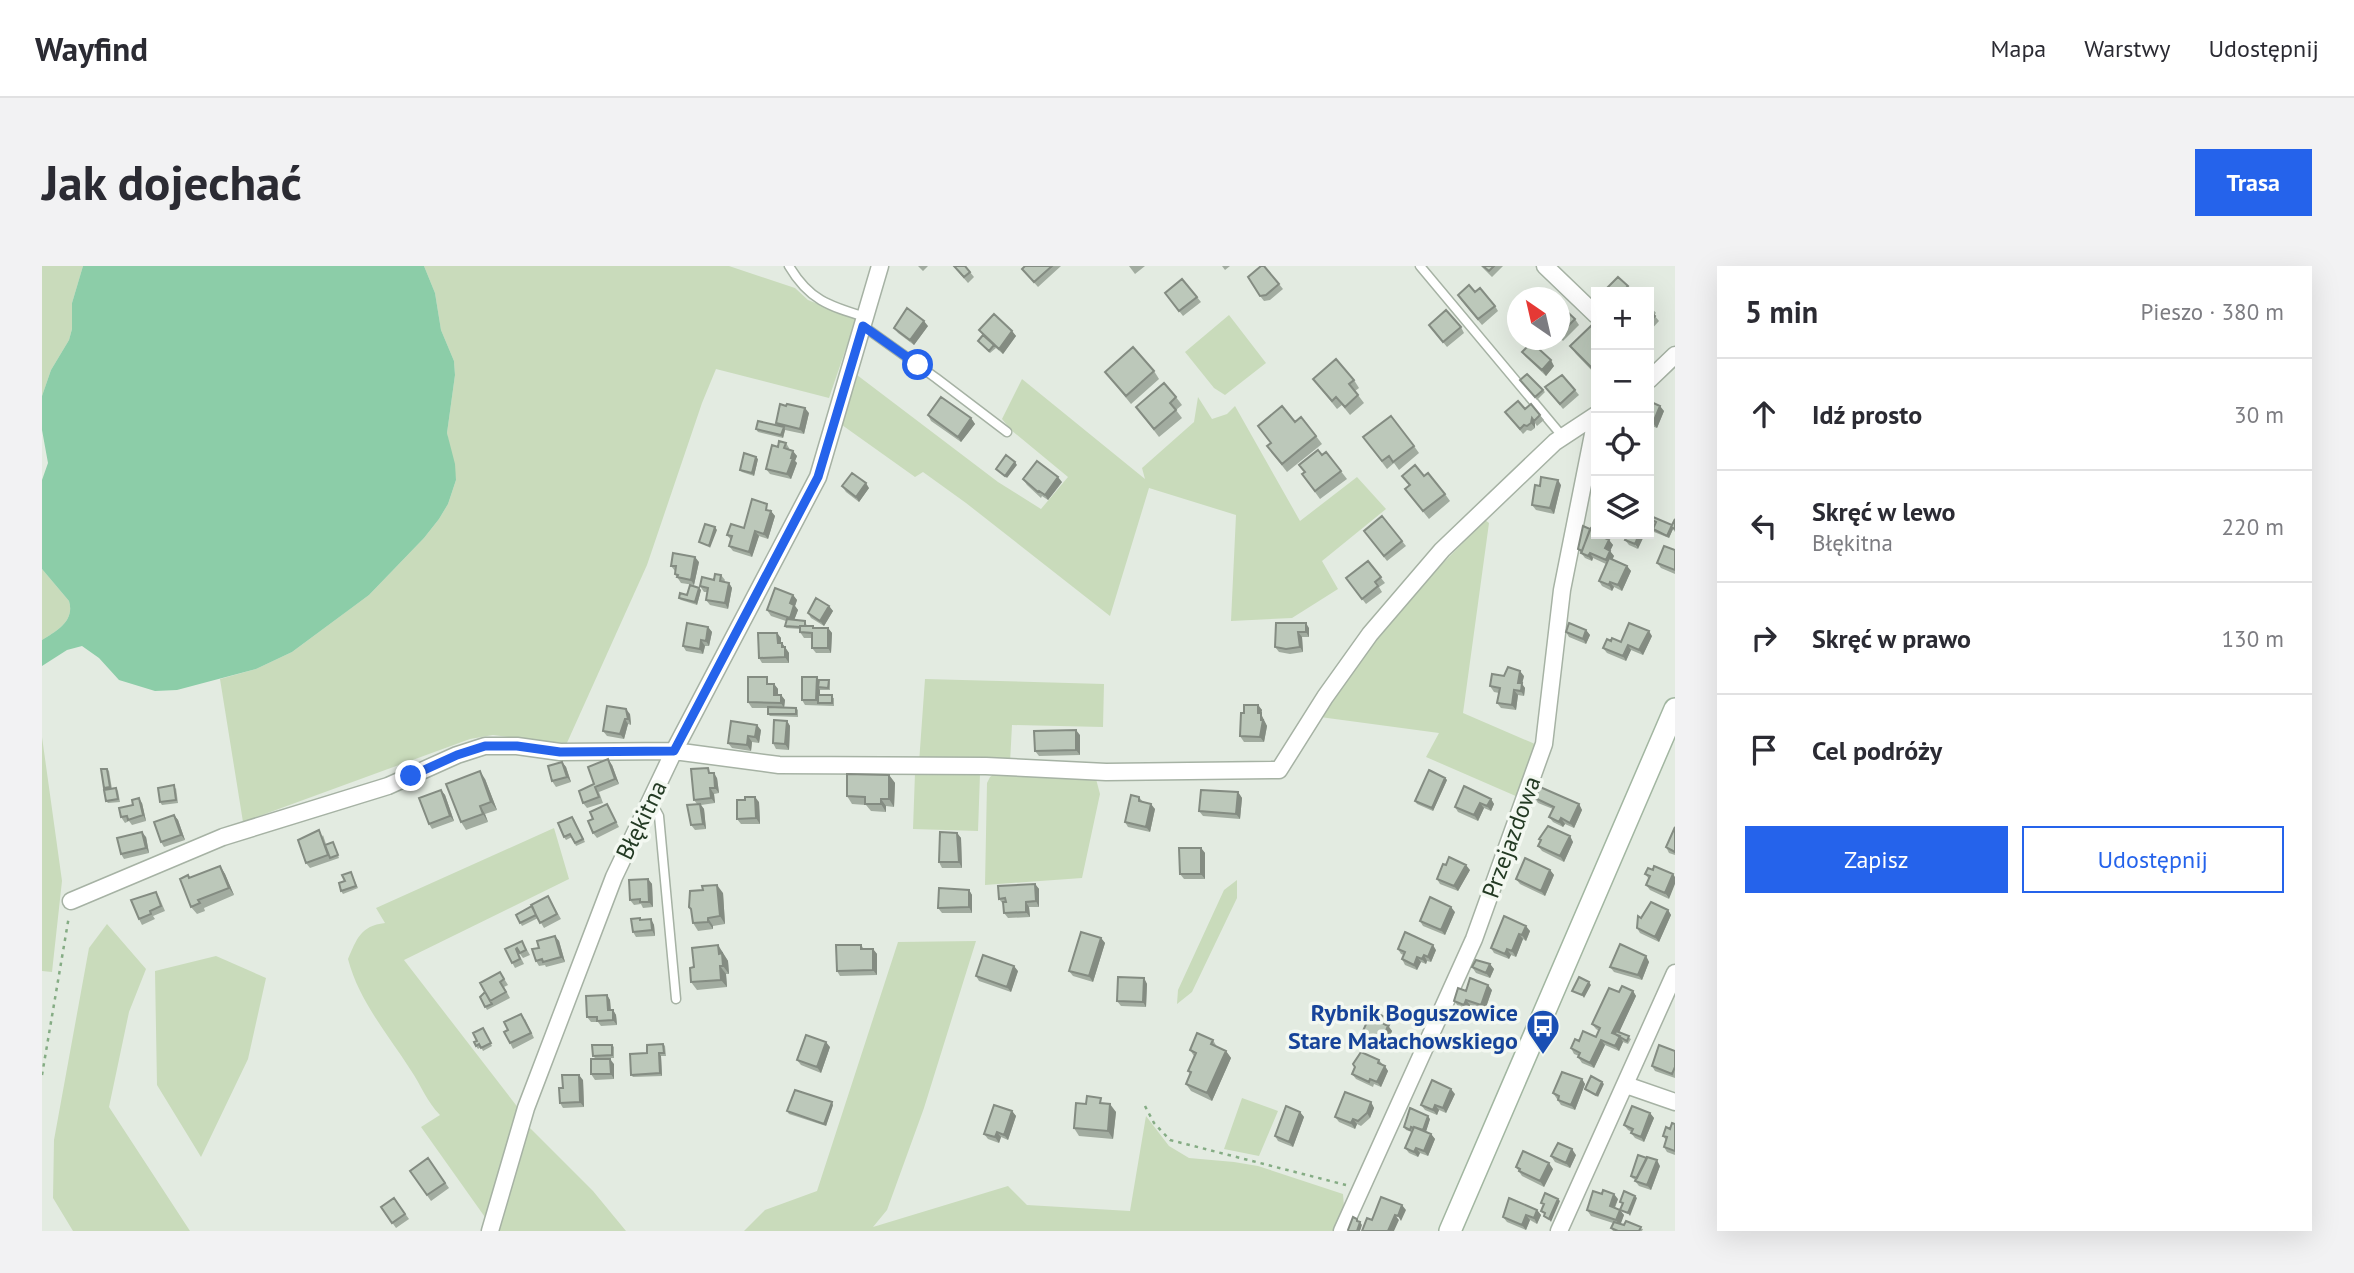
<!DOCTYPE html>
<html lang="pl">
<meta charset="utf-8">
<style>
:root{--surface:#fff;--page:#f2f2f3;--text:#2b2b33;--muted:#7c7c81;--line:#e1e1e2;--accent:#2563eb}
body{margin:0;font-family:"PT Sans",sans-serif;background:var(--page);color:var(--text)}
.controls{position:absolute;right:21px;top:21px;display:grid;overflow:hidden;border-radius:0px;box-shadow:0 7px 28px #0002}
.controls button{width:63px;height:63px;display:grid;place-items:center;padding:0;border:0;border-bottom:2px solid var(--line);background:var(--surface);color:var(--text);font:35px sans-serif}
.compass{position:absolute;left:1465px;top:21px;width:63px;height:63px;border-radius:50%;background:var(--surface);box-shadow:0 7px 28px #0002;rotate:326deg}
.stop{position:absolute;width:21px;height:21px;margin:-16px;border:5px solid #2563eb;border-radius:50%;background:#fff}
.stop.end{background:#2563eb;border-color:#fff;box-shadow:0 2px 7px #0008}
.list{margin:0;padding:0;list-style:none}
h2{display:flex;justify-content:space-between;align-items:center;height:91px;margin:0;padding:0 28px;font-size:30px}
h2 small{font-size:23px;font-weight:400;color:var(--muted)}
.list li{display:grid;grid-template-columns:46px 1fr auto;gap:21px;align-items:center;box-sizing:border-box;height:112px;padding:0 28px;border-top:2px solid var(--line)}
.list b{display:block;font-size:26px;white-space:nowrap}
.list p{margin:0;font-size:23px;white-space:nowrap;color:var(--muted)}
.list em{font-size:23px;font-style:normal;color:var(--muted)}
.actions{display:flex;gap:14px;padding:21px 28px}
.actions a{flex:1;padding:16px 0;border:2px solid var(--accent);border-radius:0px;text-align:center;font-size:24px;color:var(--accent)}
.actions .main{background:var(--accent);color:#fff}
.icon{flex:none;width:38px;height:38px;fill:none;stroke:currentColor;stroke-width:2;stroke-linecap:round;stroke-linejoin:round}
.map{position:relative;flex:none;width:1633px;height:965px;overflow:hidden;border-radius:0px}
header{display:flex;align-items:center;gap:42px;box-sizing:border-box;height:98px;padding:0 35px;background:var(--surface);border-bottom:2px solid var(--line)}
header strong{font-size:33px}
nav{display:flex;gap:38px;margin-inline-start:auto;font-size:24px}
.intro{display:flex;align-items:center;justify-content:space-between;box-sizing:border-box;height:168px;padding:0 42px}
h1{margin:0;font-size:49px}
.button{padding:18px 32px;border-radius:0px;background:var(--accent);color:#fff;font-size:24px;font-weight:700}
main{display:flex;gap:42px;padding:0 42px}
aside{flex:1;background:var(--surface);border-radius:0px;box-shadow:0 7px 28px #0002}
.map>svg:first-child{display:block}
.green{fill:#c9dbbb}
.water{fill:#8ccda8}
.lines{fill:none;stroke-linecap:round;stroke-linejoin:round}
.lane-casing{stroke:#a6b2a4;stroke-width:11}
.street-casing{stroke:#a6b2a4;stroke-width:19}
.secondary-casing{stroke:#a2b6a1;stroke-width:24}
.path{stroke:#85ac84;stroke-width:2.5;stroke-dasharray:3.5 5;stroke-linecap:butt}
.lane{stroke:#fff;stroke-width:8}
.street{stroke:#fff;stroke-width:16}
.secondary{stroke:#fff;stroke-width:21}
.wall{fill:#a2aca0}
.shaded-wall{fill:#848c82}
.building{fill:#bcc8ba;stroke:#848c82;stroke-width:2}
.route{stroke:#2563eb;stroke-width:9}
.labels{text-anchor:middle;dominant-baseline:central;stroke-width:7;stroke-linejoin:round;paint-order:stroke}
.street-label{font-size:24px;fill:#233a23;stroke:#f3f8f1}
.transit-label{font-size:24px;font-weight:bold;fill:#164399;stroke:#f3f8f1;text-anchor:end}
</style>
<header>
<strong>Wayfind</strong>
<nav><a>Mapa</a><a>Warstwy</a><a>Udostępnij</a></nav>
</header>
<div class="intro"><h1>Jak dojechać</h1><a class="button">Trasa</a></div>
<main>
<div class="map">
<svg width="1633" height="965" viewBox="0 0 1633 965">
<rect width="100%" height="100%" fill="#e3ebe1"/>
<path class="green" d="M0,0H41L30,37V63L27,74L9,104L0,130Z
M382,0H687L753,22L766,34L814,53L787,132L674,103L660,137L605,299L524,479L451,469L428,473L201,556L178,413L214,403L250,386L312,340L327,329L382,272L397,253L406,238L414,214L405,167L413,109L412,95L399,64L393,27Z
M1187,49L1224,97L1183,129L1172,122L1143,86Z
M815,109L956,216L999,243L1026,211L969,164L960,153L980,113L1103,213L1100,202L1152,156L1156,131L1170,153L1185,148L1193,140L1258,255L1315,211L1344,243L1280,295L1296,323L1250,352L1189,355L1194,249L1107,222L1068,350L924,237L881,206L873,211L800,159Z
M1443,254L1447,257L1421,447L1493,478L1498,473L1476,531L1384,491L1397,467L1278,451L1333,367Z
M0,303L27,335C33,355 15,365 0,374Z
M883,413L1062,418L1061,461L970,459L968,497H877Z
M0,471L20,615L10,706L0,705Z
M873,507L938,508L936,565L871,563Z
M953,507L1037,508L1054,513L1058,528L1040,612L943,619L945,517L948,511Z
M512,562L527,613L362,694L477,843L445,954L379,861L398,849C385,836 379,819 368,803C345,767 317,735 306,693C315,673 318,660 343,657L334,642Z
M1195,614V632L1150,726L1135,738L1136,724L1182,624Z
M65,658L104,703L87,746L67,841L148,965H31L11,932L12,874L47,682Z
M934,675L882,842L845,944L831,961L966,920L985,939L1088,945L1104,850L1127,880L1147,892L1192,896L1216,900L1301,928L1302,941L1294,965H702L723,944L775,925L856,676Z
M174,690L224,712L206,793L159,891L115,819L113,705Z
M1200,832L1236,845L1217,890L1182,883Z
M486,860L551,925L584,965H453Z"/>
<path class="water" d="M41,0H382L393,27L399,64L412,95L413,109L405,167L413,198L414,214L406,238L397,253L382,272L327,329L250,386L214,403L135,424L113,425L77,414L57,392L40,380L25,384L0,400V374C15,365 33,355 27,335L0,303V214L6,197L0,164V130L9,104L27,74L30,63V37Z"/>
<g class="lines">
<defs>
<path id="lane" d="M747,0C767,34 787,40 823,51
M1378,0L1521,171
M821,60L894,112L965,166
M609,535L617,550L634,733"/>
<path id="street" d="M1503,0L1554,49
M1607,114L1633,89
M29,635L181,571L346,520L415,489L443,480H475L518,486L632,485L737,499L944,500L1064,506L1237,504L1283,431L1328,368L1400,284L1513,176L1554,149
M1584,819L1633,836
M448,965L484,842L572,611L632,485L776,211L838,0
M1300,965L1432,673L1502,478L1520,324L1554,153
M1517,965L1633,707"/>
<path id="secondary" d="M1408,965L1633,443"/>
</defs>
<use href="#lane" class="lane-casing"/>
<use href="#street" class="street-casing"/>
<use href="#secondary" class="secondary-casing"/>
<path class="path" d="M0,809L27,650
M1103,840L1112,857L1128,874L1304,919"/>
<use href="#lane" class="lane"/>
<use href="#street" class="street"/>
<use href="#secondary" class="secondary"/>
</g>
<path class="wall" d="M876,0H886L881,5Z
M911,0H923L932,11L926,17Z
M983,0H1019L996,21L980,3Z
M1087,0H1103L1093,8Z
M1180,0H1188L1183,4Z
M1439,0H1461L1450,11Z
M1237,18L1241,23L1228,34L1222,35L1218,30Z
M1586,20L1588,23L1585,26H1568L1565,22Z
M1433,26L1453,40L1456,45L1440,59L1419,34Z
M1123,27L1155,31L1159,36L1141,50Z
M1517,38L1533,53L1537,59L1521,75L1517,71Z
M1607,39L1614,47L1612,49L1617,55L1607,66Z
M1387,59L1419,61L1422,67L1405,81Z
M886,60L872,79L856,67L852,62Z
M1554,61V109L1534,88L1528,80Z
M937,64L970,65L974,70L961,88L954,82L948,87L936,75L941,69Z
M1482,76L1512,100L1504,110L1484,91L1480,86L1485,81Z
M1112,105L1117,113L1089,138L1063,106Z
M1271,113L1312,114L1317,122L1313,125L1322,137L1308,149L1300,139L1295,143Z
M1478,114L1501,124L1503,126L1495,134Z
M1503,121L1533,124L1537,129L1521,143Z
M1134,131L1140,139L1134,144L1140,152L1117,171L1094,141Z
M1607,135L1622,145L1615,162L1607,159Z
M1483,143L1498,149L1502,154L1495,160L1493,157V162L1489,165L1485,164L1481,168L1463,146Z
M767,147L762,168L743,164L741,172L716,166L714,163L735,159L734,157Z
M886,149L929,152L933,158L919,176L889,155Z
M1253,156L1274,170L1280,178L1245,206L1225,180L1229,177L1216,160Z
M744,177L747,182V183L755,190L753,195L755,197L749,213L728,208L724,203L736,181Z
M1327,179L1372,180L1377,187L1357,204L1352,197L1345,203Z
M1284,186L1305,213L1278,233L1260,208Z
M716,193L712,210L700,206L698,204Z
M1360,210H1382L1403,228L1408,235L1387,253L1363,223L1367,219Z
M981,213L1020,216L1006,234L1000,230L999,232L985,219Z
M1519,219L1512,248L1494,244L1490,239L1498,220Z
M800,220L827,222L817,236L804,226Z
M729,243L728,245L733,250L726,273L717,270L710,291L691,285L687,280L689,274L685,269L702,262Z
M1633,253V266L1631,263L1627,272L1612,266L1611,263L1613,258L1610,254L1630,259Z
M1322,265L1360,275L1364,280L1345,295Z
M1586,268L1596,283L1587,279L1583,274Z
M1560,271L1567,274L1571,279L1568,285L1572,290L1570,293L1585,300L1589,305L1580,325L1572,321L1570,325L1560,320L1557,315L1564,298L1551,292L1550,295L1543,292L1536,283Z
M1633,284V308L1619,302L1615,297Z
M1326,295L1343,317L1337,321L1340,326L1324,338L1304,312Z
M657,296L652,319L639,317L633,308V305L629,300Z
M679,309L683,314L682,316L687,317L690,322L686,343L668,339L664,334L666,326H662L658,320Z
M657,322L659,324L655,339L639,334L637,332L645,329Z
M751,329L755,334L753,340L756,344L752,354L763,355L765,360L772,362H786L790,367L789,387H774L770,382V372H762L758,366V363L744,362L743,360L744,355L729,350L725,344Z
M787,340L791,345L782,360L769,352L766,347Z
M1234,357L1267,362V371H1260L1261,386L1248,388L1237,386L1233,381Z
M666,361L670,366L667,380H663L661,388L644,385L641,380Z
M1544,364L1548,369L1544,378L1527,371L1524,366Z
M735,367L739,372V377H740L747,387V397H720L717,392Z
M1610,370L1601,389L1589,384L1584,395L1565,387L1561,382L1569,375L1579,376Z
M1462,410H1482L1480,418L1483,422L1482,430L1476,429L1474,444L1459,442L1455,437L1457,427L1452,426L1448,420Z
M775,411L777,414H787L788,417V424H778V429L792,432V440L763,439L760,434Z
M729,417V418H732L736,423V429H739L743,434L742,442H754L756,444V451L728,450L726,448V442H710L706,436Z
M1216,439L1220,444L1219,448L1225,460L1222,476H1202L1198,470L1202,447Z
M588,448L589,459L586,458L582,473L565,470L561,465Z
M745,455L748,460L747,484L734,483L731,477Z
M719,464L717,477L710,476L709,485L690,482L686,477Z
M1038,469V489L997,490L993,485Z
M520,496L524,501L529,516L514,521L510,515Z
M570,499L577,518L557,526L561,537L545,542L541,537L552,518Z
M65,503L67,505L70,523L74,522L76,525L78,536L66,537L64,535L63,524L62,522Z
M847,509L853,517L852,541L844,540V546L829,545L824,539L810,538L805,530Z
M675,512L677,527L672,528L673,537L659,539L662,543L664,563L653,564L649,559L655,538L652,534Z
M1403,512L1405,514L1391,545L1375,538L1373,535Z
M443,513L455,544L443,548L446,556L424,564L419,556Z
M134,522L136,537L120,539L118,536Z
M399,524L403,529L412,555L390,563L387,558Z
M1196,526L1200,532L1198,553L1161,550L1157,545Z
M1097,531L1101,536L1113,543L1108,566L1086,561L1083,556Z
M1493,532L1537,538L1540,544L1532,562L1523,558L1521,561L1511,556L1507,551L1511,543L1496,537Z
M1449,533L1452,538L1449,545L1442,542L1436,555L1416,546L1413,541Z
M717,536L718,558H699L695,553Z
M100,537L104,555L90,559L87,555L83,557L79,551Z
M565,538L577,561L555,572L551,567V553Z
M132,549L136,554L143,574L122,581L119,576Z
M532,553L543,576L534,580L530,571L524,574L522,571Z
M1633,561V589L1627,587L1624,581Z
M915,567L919,572L920,602H900L897,596Z
M281,569L284,578L291,576L297,592L268,602L264,597Z
M1528,570L1531,576L1522,596L1500,585L1496,580L1498,575L1497,573Z
M104,571L107,587L82,593L79,588Z
M1159,582L1163,587V613H1142L1138,608Z
M178,600L183,608L192,629L162,642L163,645L155,648L149,641L148,612Z
M1606,602L1627,633L1608,624L1604,619L1607,613L1603,608Z
M1428,604L1416,625L1398,618L1395,613Z
M1508,604L1512,609L1503,630L1478,618L1474,613Z
M309,606L316,622L301,628L299,625L303,615Z
M606,613L610,618L611,641L601,642L599,638L592,639L588,634Z
M993,618L997,623V641H987L988,651L966,652L962,647L961,638L957,633Z
M927,624L930,629V647H900L896,642Z
M114,626L117,631L123,645L111,650L113,653L100,659L97,653Z
M681,627L683,658L671,660V663L656,665L651,657L650,645L647,641Z
M506,630L519,653L502,662L496,652L480,660L474,649Z
M1626,644L1629,649L1617,676L1598,667L1595,662L1599,652Z
M1413,646L1403,669L1381,660L1378,655Z
M1462,650L1488,665L1484,675L1481,673L1474,691L1469,689L1467,693L1452,687L1449,682Z
M609,653L612,659L613,670L594,671L591,666L599,654Z
M513,670L517,675L523,696L504,701L503,699L497,700L494,695L497,682Z
M1059,672L1063,677L1051,716L1031,710L1027,705Z
M480,675L488,689L481,692L478,688H477L482,698L473,702L463,683Z
M676,679L686,695L687,708H684L685,721L655,724L649,716L652,701Z
M819,679L822,683H831L835,688V709L798,710L795,705Z
M1356,683L1394,684L1389,696L1385,695L1384,698L1379,696L1375,704L1363,699L1360,693L1362,689L1359,688Z
M1604,690L1607,696L1600,714L1572,706L1568,701Z
M1448,698L1452,703L1448,712L1434,707L1430,701Z
M976,705L969,726L937,715L934,710Z
M458,706L466,719L462,721L468,732L445,744L438,731Z
M1102,712L1105,718L1104,741L1079,740L1075,735Z
M1450,724L1443,744L1428,739L1426,744L1416,740L1412,735L1424,725Z
M1591,725L1594,730L1577,766L1589,773L1586,778L1581,776L1577,785L1563,779L1552,802L1540,797L1536,791L1537,790L1532,788L1529,782L1537,775L1554,771L1557,765L1554,763L1550,758L1577,726Z
M565,729L568,734L569,744H571L574,749L575,759L559,760L556,756H549L545,751Z
M1345,752L1349,757L1347,761L1350,765L1346,774L1342,773L1339,779L1324,773L1320,767Z
M483,753L492,772L471,783L468,777Z
M441,762L450,780L441,785L439,781L436,783L434,780Z
M1171,774L1175,781L1184,785L1189,792L1170,835L1149,825L1144,818L1148,808L1146,805L1152,790L1148,784Z
M621,778L623,780L624,790H619L620,810L591,811L589,809L605,787Z
M570,779L572,781V792H553L551,790Z
M788,781L779,807L759,799L755,794Z
M1633,785V812L1613,805L1610,800Z
M1337,794L1346,805L1339,821L1332,818L1331,821L1314,813L1310,808Z
M572,798V813L553,814L549,808Z
M1540,813L1543,818L1533,844L1519,839L1511,827Z
M541,814L542,841L521,842L518,837L521,822Z
M1413,828L1404,847L1397,844L1395,849L1383,844L1379,839Z
M1329,836L1332,842L1328,852L1319,860L1315,858L1313,863L1297,856L1293,851Z
M1063,837L1074,846L1071,873L1037,870L1032,862L1044,838Z
M791,839L784,860L747,848L745,845Z
M970,845L974,850L966,874L959,871L957,877L946,873L942,868Z
M1258,846L1262,851L1251,881L1236,875L1233,870Z
M1608,847L1612,852L1602,876L1593,872L1589,867L1590,866L1586,864L1582,859Z
M1388,853L1384,865L1389,868L1393,873L1386,890L1378,887L1376,891L1367,887L1363,882L1370,866L1364,864L1362,861Z
M1633,858V889L1625,886L1622,881L1624,874L1621,870Z
M1534,889L1528,902L1513,896L1509,890Z
M386,892L407,922L389,935L368,905Z
M1618,900L1609,924L1597,920L1593,915L1594,914L1590,912L1589,910Z
M1474,901L1511,903L1502,921L1480,910Z
M352,932L367,953L354,962L339,941Z
M1576,933L1573,942L1578,944L1582,949L1578,958L1601,963L1600,965H1571L1569,962L1571,957L1549,950L1545,944Z
M1495,944L1499,949L1495,958L1488,954L1484,964L1465,956L1461,951Z"/>
<path class="shaded-wall" d="M882,55L886,60L872,79L868,74Z
M970,65L974,70L961,88L957,83Z
M1509,94L1512,100L1504,110L1500,104Z
M1618,140L1622,145L1615,162L1611,157Z
M763,142L767,147L762,168L758,163Z
M929,152L933,158L919,176L916,171Z
M1490,152L1493,157V162L1489,157Z
M742,161L743,164L741,172L739,169Z
M751,185L755,190L753,195L755,197L749,213L745,208Z
M714,191L716,193L712,210L710,207Z
M973,196L975,199L965,212L963,210Z
M1016,211L1020,216L1006,234L1003,229Z
M1516,214L1519,219L1512,248L1508,242Z
M824,217L827,222L817,236L814,231Z
M729,245L733,250L726,273L722,268Z
M673,261L675,264L668,282L667,280Z
M1629,261L1631,263L1627,272L1625,270Z
M713,265L717,270L710,291L707,286Z
M1597,268H1603L1596,283L1593,278Z
M1567,274L1571,279L1568,285L1572,290L1568,299L1564,294L1563,282Z
M1548,287L1551,292L1550,295L1546,290Z
M653,291L657,296L652,319L649,314Z
M1585,300L1589,305L1580,325L1576,319Z
M1568,316L1572,321L1570,325L1567,319Z
M687,317L690,322L686,343L683,337Z
M657,322L659,324L655,339L653,336Z
M751,329L755,334L753,340L756,344L751,357L748,352V337Z
M787,340L791,345L782,360L778,355Z
M1264,357L1267,362V371L1264,366Z
M666,361L670,366L667,380L664,375Z
M786,362L790,367L789,387L786,382Z
M1544,364L1548,369L1544,378L1541,373Z
M1607,365L1610,370L1601,389L1597,384Z
M1256,366L1260,371L1261,386L1258,381Z
M735,367L739,372V382L736,377Z
M659,374L663,380L661,388L658,383Z
M740,377L747,387V397L743,391Z
M1586,379L1589,384L1584,395L1581,390Z
M1478,405L1482,410L1480,418L1483,422L1482,430L1479,425L1476,417Z
M775,411L778,417L776,421L778,424V437H776L778,439L774,434Z
M732,418L736,423V434L732,429Z
M1472,424L1476,429L1474,444L1470,439Z
M739,429L743,434L742,442L739,437Z
M1216,439L1220,444L1219,448L1225,460L1222,476L1218,471Z
M584,443L588,448L589,459L586,453Z
M583,453L586,458L582,473L578,468Z
M745,455L748,460L747,484L743,478Z
M715,459L719,464L717,477L713,471Z
M1034,464L1038,469V489L1034,484Z
M706,470L710,476L709,485L705,479Z
M566,493L570,499L577,518L573,513Z
M520,496L524,501L529,516L525,511Z
M438,505L443,513L455,544L449,536Z
M672,507L675,512L677,527L673,522Z
M847,509L853,517L852,541L847,533Z
M1403,512L1405,514L1391,545L1390,542Z
M668,522L672,528L673,537L669,532Z
M399,524L403,529L412,555L408,550Z
M1196,526L1200,532L1198,553L1194,548Z
M713,531L717,536L718,558L714,552Z
M97,532L100,537L104,555L101,549Z
M839,533L844,540V546L839,538Z
M1449,533L1452,538L1449,545L1445,540Z
M1438,537L1442,542L1436,555L1432,549Z
M658,538L662,543L664,563L661,558Z
M1109,538L1113,543L1108,566L1104,561Z
M1537,538L1540,544L1532,562L1528,557Z
M438,540L443,548L446,556L441,548Z
M132,549L136,554L143,574L139,569Z
M1519,552L1523,558L1521,561L1517,556Z
M100,566L104,571L107,587L104,582Z
M915,567L919,572L920,602L917,596Z
M1528,570L1531,576L1522,596L1518,590Z
M1159,582L1163,587V613L1159,608Z
M1424,599L1428,604L1416,625L1412,620Z
M178,600L183,608L192,629L187,622Z
M1508,604L1512,609L1503,630L1499,625Z
M1631,608L1633,611V618L1627,633L1623,627Z
M606,613L610,618L611,641L607,636Z
M993,618L997,623V641L994,635Z
M675,619L681,627L683,658L678,650Z
M927,624L930,629V647L927,641Z
M984,636L987,641L988,651L984,646Z
M1409,641L1413,646L1403,669L1399,664Z
M1626,644L1629,649L1617,676L1613,671Z
M666,652L671,660V663L666,656Z
M609,653L612,659L613,670L610,664Z
M1484,660L1488,665L1484,675L1480,669Z
M1477,668L1481,673L1474,691L1470,685Z
M513,670L517,675L523,696L519,691Z
M1059,672L1063,677L1051,716L1047,710Z
M676,679L686,695L687,708L681,700L677,688Z
M1391,679L1394,684L1389,696L1386,691Z
M831,683L835,688V709L831,704Z
M1465,683L1469,689L1467,693L1463,688Z
M1382,689L1385,695L1384,698L1380,693Z
M1604,690L1607,696L1600,714L1596,709Z
M1375,691L1379,696L1375,704L1372,699Z
M1448,698L1452,703L1448,712L1444,707Z
M678,700L684,708L685,721L679,714Z
M972,700L976,705L969,726L965,721Z
M1102,712L1105,718L1104,741L1101,736Z
M1547,716L1549,719L1542,732L1540,729Z
M1446,719L1450,724L1443,744L1439,739Z
M1591,725L1594,730L1575,771L1570,767Z
M565,729L568,734L569,749L566,744Z
M1424,734L1428,739L1426,744L1422,739Z
M571,744L574,749L575,759L571,754Z
M1345,752L1349,757L1347,761L1350,765L1346,774L1342,769V758Z
M1338,768L1342,773L1339,779L1335,774Z
M1578,770L1581,776L1577,785L1573,780Z
M1559,774L1563,779L1552,802L1548,797Z
M784,776L788,781L779,807L775,801Z
M1184,785L1189,792L1170,835L1165,827Z
M617,787L619,790L620,810L618,807Z
M568,793L572,798V813L569,808Z
M1343,800L1346,805L1339,821L1335,816Z
M537,809L541,814L542,841L538,836Z
M1540,813L1543,818L1533,844L1529,839Z
M1560,816L1562,818L1556,831L1554,829Z
M1409,823L1413,828L1404,847L1401,842Z
M790,836L791,839L784,860L782,858Z
M1329,836L1332,842L1328,852L1325,847Z
M1068,838L1074,846L1071,873L1066,865Z
M1393,839L1397,844L1395,849L1391,844Z
M970,845L974,850L966,874L962,869Z
M1258,846L1262,851L1251,881L1247,876Z
M1608,847L1612,852L1602,876L1599,871Z
M1386,850L1388,853L1383,869L1381,866Z
M1311,853L1315,858L1313,863L1309,857Z
M955,866L959,871L957,877L953,871Z
M1389,868L1393,873L1386,890L1382,885Z
M1374,882L1378,887L1376,891L1372,886Z
M1530,883L1534,889L1528,902L1524,897Z
M1615,894L1618,900L1609,924L1605,919Z
M1507,897L1511,903L1502,921L1498,915Z
M1572,928L1576,933L1571,945L1568,940Z
M1593,930L1595,932L1588,950L1586,947Z
M1516,933L1518,935L1509,956L1507,953Z
M1360,939L1364,944L1359,955L1356,950Z
M1495,944L1499,949L1495,958L1492,952Z
M1578,944L1582,949L1578,960L1574,954Z
M1353,949L1357,954L1352,965H1346Z
M1484,949L1488,954L1484,964L1480,959Z
M1318,956L1320,959L1318,965H1315Z"/>
<path class="building" d="M912,0H923L928,6L922,11Z
M983,0H1010L992,16L980,3Z
M1219,0H1222L1237,18L1224,29L1218,30L1206,11Z
M1441,0H1452L1447,5Z
M1576,11L1586,20L1580,26H1569L1565,22Z
M1140,13L1155,31L1137,45L1123,27Z
M1427,19L1433,26L1438,22L1453,40L1436,53L1416,29Z
M1517,38L1533,53L1517,69Z
M1607,39L1610,42L1607,44L1613,50L1607,57Z
M865,42L882,55L868,74L852,62Z
M1404,44L1419,61L1401,76L1387,59Z
M952,48L970,65L957,83L937,64Z
M1551,58L1554,61V100L1551,103L1528,80Z
M941,69L952,79L947,85L936,75Z
M1484,74H1487L1509,94L1500,104L1480,86L1486,80L1482,76Z
M1091,81L1112,105L1084,130L1063,106Z
M1294,93L1312,114L1307,118L1316,129L1303,141L1294,131L1290,135L1271,113Z
M1485,108L1501,124L1493,131L1478,114Z
M1520,109L1533,124L1518,138L1503,121Z
M1122,117L1134,131L1128,137L1134,144L1112,163L1094,141Z
M899,131L929,152L916,171L886,149Z
M1476,135L1483,143L1489,138L1498,149L1492,155L1490,152L1489,157L1485,160L1482,159L1478,163L1463,146Z
M1607,135L1618,140L1611,157L1607,155Z
M738,138L744,140L745,138L763,142L758,163L734,157Z
M1240,140L1253,156L1259,151L1274,170L1240,198L1225,180L1229,177L1216,160Z
M1349,150L1372,180L1351,196L1347,190L1340,195L1321,171Z
M716,155L742,161L739,169L714,163Z
M737,175L744,177L742,182L751,185L749,192H751L745,208L724,203L730,179L736,181Z
M1276,184L1280,189L1284,186L1299,205L1273,225L1260,208L1263,206L1257,199Z
M702,187L714,191L710,207L698,204Z
M964,189L973,196L963,210L954,203Z
M995,195L1016,211L1003,229L997,225L996,226L981,213Z
M1373,199L1382,210L1386,207L1403,228L1381,245L1363,223L1368,219L1360,210Z
M810,207L824,217L814,231L800,220Z
M1499,211L1516,214L1508,242L1490,239L1493,219L1498,220Z
M710,233L725,238L724,244L729,245L722,268L713,265L707,286L687,280L690,270L685,269L689,258L702,262Z
M1340,250L1360,275L1342,290L1322,265Z
M1611,251L1630,259L1625,270L1611,263L1614,256L1610,254Z
M1633,253V263L1629,261Z
M663,258L673,261L667,280L657,276Z
M1541,260L1548,263L1540,285L1536,283Z
M1549,262L1554,264L1555,268L1567,274L1563,282L1568,285L1564,294L1548,287L1546,290L1539,287Z
M1586,268H1597L1593,278L1583,274Z
M1622,280L1633,284V304L1615,297Z
M631,287L653,291L649,314L635,311L636,309L633,308L634,300H629Z
M1567,292L1585,300L1576,319L1568,316L1567,319L1557,315Z
M1326,295L1339,311L1333,316L1336,320L1320,333L1304,312Z
M673,308L679,309L678,315L687,317L683,337L664,334L666,322L658,320L660,311L672,314Z
M648,319L657,322L653,336L637,332L638,327L645,329Z
M733,322L751,329L748,337L752,339L748,352L725,344Z
M774,332L787,340L778,355L766,347Z
M745,353L763,355V360H758V361L743,360Z
M645,357L666,361L664,375L659,374L658,383L641,380Z
M1234,357H1264V366H1256L1258,381L1244,383L1233,381Z
M1527,357L1544,364L1541,373L1524,366Z
M1587,357L1607,365L1597,384L1586,379L1581,390L1561,382L1565,373L1569,375L1570,372L1579,376Z
M758,360H771V362H786V382H770V367L758,366Z
M716,367H735L736,377H740V381H743V391L717,392Z
M1466,401L1478,405L1476,417H1480L1479,425L1472,424L1470,439L1455,437L1458,422L1448,420L1450,408L1462,410Z
M706,411H725V418H732V429H739V437L706,436Z
M760,411H775L774,434H760Z
M777,414H787L786,422L776,421Z
M776,429H790V437H776Z
M1202,439H1216V447H1219V454H1221L1218,471L1198,470L1199,447H1202Z
M565,440L584,443L586,453H583L578,468L561,465Z
M726,441L754,442V448H726Z
M732,454L745,455L743,478L731,477Z
M689,455L715,459L713,471L706,470L705,479L686,477Z
M1034,464V484L993,485L992,465Z
M566,493L573,513L553,521L557,531L541,537L537,525L552,518L546,501Z
M520,496L525,511L510,515L506,500Z
M666,502L667,507H672L673,522H668L669,532L652,534L649,503Z
M59,503H65L68,521L62,522Z
M1387,504L1403,512L1390,542L1373,535Z
M438,505L449,536L438,540L441,548L419,556L404,518Z
M805,508L847,509V533H839V538H823V531L805,530Z
M132,519L134,534L118,536L116,522Z
M1422,520L1449,533L1445,540L1438,537L1432,549L1413,541Z
M1498,521L1537,538L1528,557L1519,552L1517,556L1507,551L1512,541L1493,532Z
M74,522L76,533L64,535L62,524Z
M399,524L408,550L387,558L377,532Z
M1159,524L1196,526L1194,548L1157,545Z
M1089,529L1097,531V535L1109,538L1104,561L1083,556Z
M703,531H713L714,552L695,553V534H703Z
M97,532L101,549L86,554L85,550L79,551L77,542L91,539L90,534Z
M565,538L574,556L551,567L546,555L551,553L548,546Z
M658,538L661,558L649,559L645,539Z
M132,549L139,569L119,576L112,556Z
M530,551L541,573L533,577L528,568L522,571L516,557Z
M1506,560L1528,570L1518,590L1496,580L1499,574L1497,573Z
M1633,561V586L1624,581Z
M277,564L286,589L264,597L256,574Z
M100,566L104,582L79,588L75,572Z
M898,566L915,567L917,596H897Z
M291,576L296,589L288,592L283,579Z
M1137,582H1159V608H1138Z
M1407,591L1424,599L1412,620L1395,613L1401,598L1404,599Z
M1483,592L1508,604L1499,625L1474,613Z
M178,600L187,622L156,634L158,637L149,641L138,613L146,609L147,612Z
M1612,600L1631,608L1623,627L1604,619L1608,610L1603,608L1606,602L1611,604Z
M309,606L314,620L299,625L297,617L303,615L300,609Z
M606,613L607,636H598V633L588,634L587,614Z
M993,618L994,635L984,636V646L962,647L961,636H964L963,632L957,633L956,620Z
M675,619L678,650L666,652V656L651,657L649,643L647,641L648,625L661,624L660,620Z
M897,622L927,624V641L896,642Z
M114,626L119,640L108,645L109,648L97,653L89,634Z
M506,630L515,648L498,657L489,639Z
M1388,631L1409,641L1399,664L1378,655Z
M1609,636L1626,644L1613,671L1595,662L1596,650L1599,652Z
M490,640L494,649L478,657L474,649Z
M1462,650L1484,660L1480,669L1477,668L1470,685L1465,683L1463,688L1449,682Z
M598,652V654L609,653L610,664L591,666L589,653Z
M1039,666L1059,672L1047,710L1027,705Z
M1363,666L1391,679L1386,691L1382,689L1380,693L1375,691L1372,699L1360,693L1363,686L1356,683Z
M513,670L519,691L501,696L500,693L494,695L490,683L497,682L495,675Z
M480,675L484,684L478,687L475,682L474,683L478,693L470,697L463,683Z
M1578,678L1604,690L1596,709L1568,701Z
M676,679L677,688L680,687L681,700H678L679,714L649,716L648,702L652,701L650,682Z
M794,679H819V683H831V704L795,705Z
M941,689L972,700L965,721L934,710Z
M1434,694L1448,698L1444,707L1430,701Z
M458,706L462,713L458,716L464,726L448,735L438,717Z
M1076,711L1102,712L1101,736L1075,735Z
M1537,711L1547,716L1540,729L1530,725Z
M1428,712L1446,719L1439,739L1424,734L1422,739L1412,735L1416,722L1424,725Z
M1580,720L1591,725L1570,767L1578,770L1573,780L1559,774L1548,797L1536,791L1538,787L1529,782L1533,773L1537,775L1541,765L1554,771L1558,762L1550,758L1567,722L1577,726Z
M443,726L450,738L443,741L438,731Z
M565,729L566,744H571V754L555,755V751H545L544,730Z
M1330,745L1345,752L1342,758L1346,760L1342,769L1338,768L1335,774L1320,767Z
M479,748L489,767L468,777L462,766L466,764L462,756Z
M441,762L449,777L439,782L437,778L434,780L432,776L435,775L431,767Z
M1574,765L1587,770L1585,775L1573,768Z
M1155,767L1171,774L1169,778L1184,785L1165,827L1144,818L1149,806L1146,805L1154,787L1148,784Z
M764,769L784,776L775,801L755,794Z
M621,778L622,787H617L618,807L589,809L588,788L605,787V779Z
M550,779H570V789L551,790Z
M1617,779L1633,785V801L1630,808L1610,800Z
M1319,786L1337,794L1336,797L1343,800L1335,816L1328,813L1327,816L1310,808L1313,801L1311,798Z
M549,793H568L569,808H549Z
M1520,806L1540,813L1529,839L1516,834L1517,830L1511,827Z
M520,809H537L538,836L518,837L517,822H521Z
M1549,810L1560,816L1554,829L1543,823Z
M1390,814L1409,823L1401,842L1393,839L1391,844L1379,839Z
M753,824L790,836L782,858L745,845Z
M1303,826L1329,836L1325,847L1316,855L1311,853L1309,857L1293,851Z
M1045,830L1059,832L1058,837L1068,838L1066,865L1032,862L1034,837L1044,838Z
M952,839L970,845L962,869L955,866L953,871L942,868Z
M1244,840L1258,846L1247,876L1233,870Z
M1590,840L1608,847L1599,871L1589,867L1591,863L1582,859Z
M1368,842L1386,850L1381,864L1372,861L1371,862L1369,861L1368,864L1362,861Z
M1630,857L1633,858V885L1622,881L1625,871L1621,870L1624,861L1628,863Z
M1372,861L1389,868L1382,885L1374,882L1372,886L1363,882Z
M1516,877L1530,883L1524,897L1509,890Z
M1481,885L1507,897L1498,915L1477,905L1478,903L1474,901Z
M1596,889L1605,892L1595,912L1589,910Z
M1605,891L1615,894L1605,919L1593,915Z
M386,892L403,917L385,929L368,905Z
M1561,924L1572,928L1568,940L1578,944L1574,954L1545,944L1551,925L1560,928Z
M1582,925L1593,930L1586,947L1578,944L1581,937L1578,936Z
M1503,927L1516,933L1507,953L1502,950L1503,947L1499,945L1502,938L1499,937Z
M1339,931L1360,939L1356,950L1353,949L1346,965H1320L1325,952L1330,954Z
M352,932L363,948L350,957L339,941Z
M1467,932L1495,944L1492,952L1484,949L1480,959L1461,951Z
M1311,951L1315,953V955L1318,956L1315,965H1307L1306,964Z
M1584,955L1599,961L1597,965H1576L1569,962L1572,956L1582,959Z"/>
<g class="lines">
<path class="route" d="M369,510L415,489L443,480H475L518,486L632,485L776,211L821,60L876,99"/>
</g>
<defs>
<symbol id="bus-pin" viewBox="-11 -11 22 30"><path d="M0 17L-7.5 6A9.5 9.5 0 1 1 7.5 6Z" fill="#1a4fb4" stroke="#f3f8f1"/><path d="M-5-6H5V4H4V6H2V4H-2V6H-4V4H-5ZM-3.5-4V0h7V-4ZM-3.5 1.2v1.5H-2V1.2ZM2 1.2v1.5H3.5V1.2Z" fill="#fff"/></symbol>
</defs>
<g fill-rule="evenodd">
<use href="#bus-pin" x="1482" y="741" width="38" height="52"/>
</g>
<g class="labels">
<g class="street-label">
<text transform="translate(599 554) rotate(-64)">Błękitna</text>
<text transform="translate(1469 571) rotate(-70)">Przejazdowa</text>
</g>
<g class="transit-label">
<text x="1476" y="746">Rybnik Boguszowice<tspan x="1476" dy="28">Stare Małachowskiego</tspan></text>
</g>
</g>
</svg>
<div class="controls">
<button>+</button>
<button>−</button>
<button><svg class="icon" aria-label="locate" viewBox="0 0 24 24"><circle cx="12" cy="12" r="6"/><path d="M12 2v4M12 18v4M2 12h4M18 12h4"/></svg></button>
<button><svg class="icon" aria-label="layers" viewBox="0 0 24 24"><path d="M12 4l9 5-9 5-9-5zM3 14l9 5 9-5"/></svg></button>
</div>
<svg class="compass" viewBox="-18 -18 36 36"><path d="M0-13l5 13h-10z" fill="#e53935"/><path d="M0 13l5-13h-10z" fill="#7c7c81"/></svg>
<div class="stop" style="left:876px;top:99px"></div>
<div class="stop end" style="left:369px;top:510px"></div>
</div>
<aside>
<h2>5 min<small>Pieszo · 380 m</small></h2>
<ul class="list">
<li><svg class="icon" aria-label="ahead" viewBox="0 0 24 24"><path d="M12 20V5M6 11l6-6 6 6"/></svg><div><b>Idź prosto</b></div><em>30 m</em></li>
<li><svg class="icon" aria-label="left" viewBox="0 0 24 24"><path d="M17 20v-9H6M10 6l-5 5 5 5"/></svg><div><b>Skręć w lewo</b><p>Błękitna</p></div><em>220 m</em></li>
<li><svg class="icon" aria-label="right" viewBox="0 0 24 24"><path d="M7 20v-9h11M14 6l5 5-5 5"/></svg><div><b>Skręć w prawo</b></div><em>130 m</em></li>
<li><svg class="icon" aria-label="arrive" viewBox="0 0 24 24"><path d="M6 21V4h12l-3 4 3 4H6"/></svg><div><b>Cel podróży</b></div></li>
</ul>
<div class="actions"><a class="main">Zapisz</a><a>Udostępnij</a></div>
</aside>
</main>
